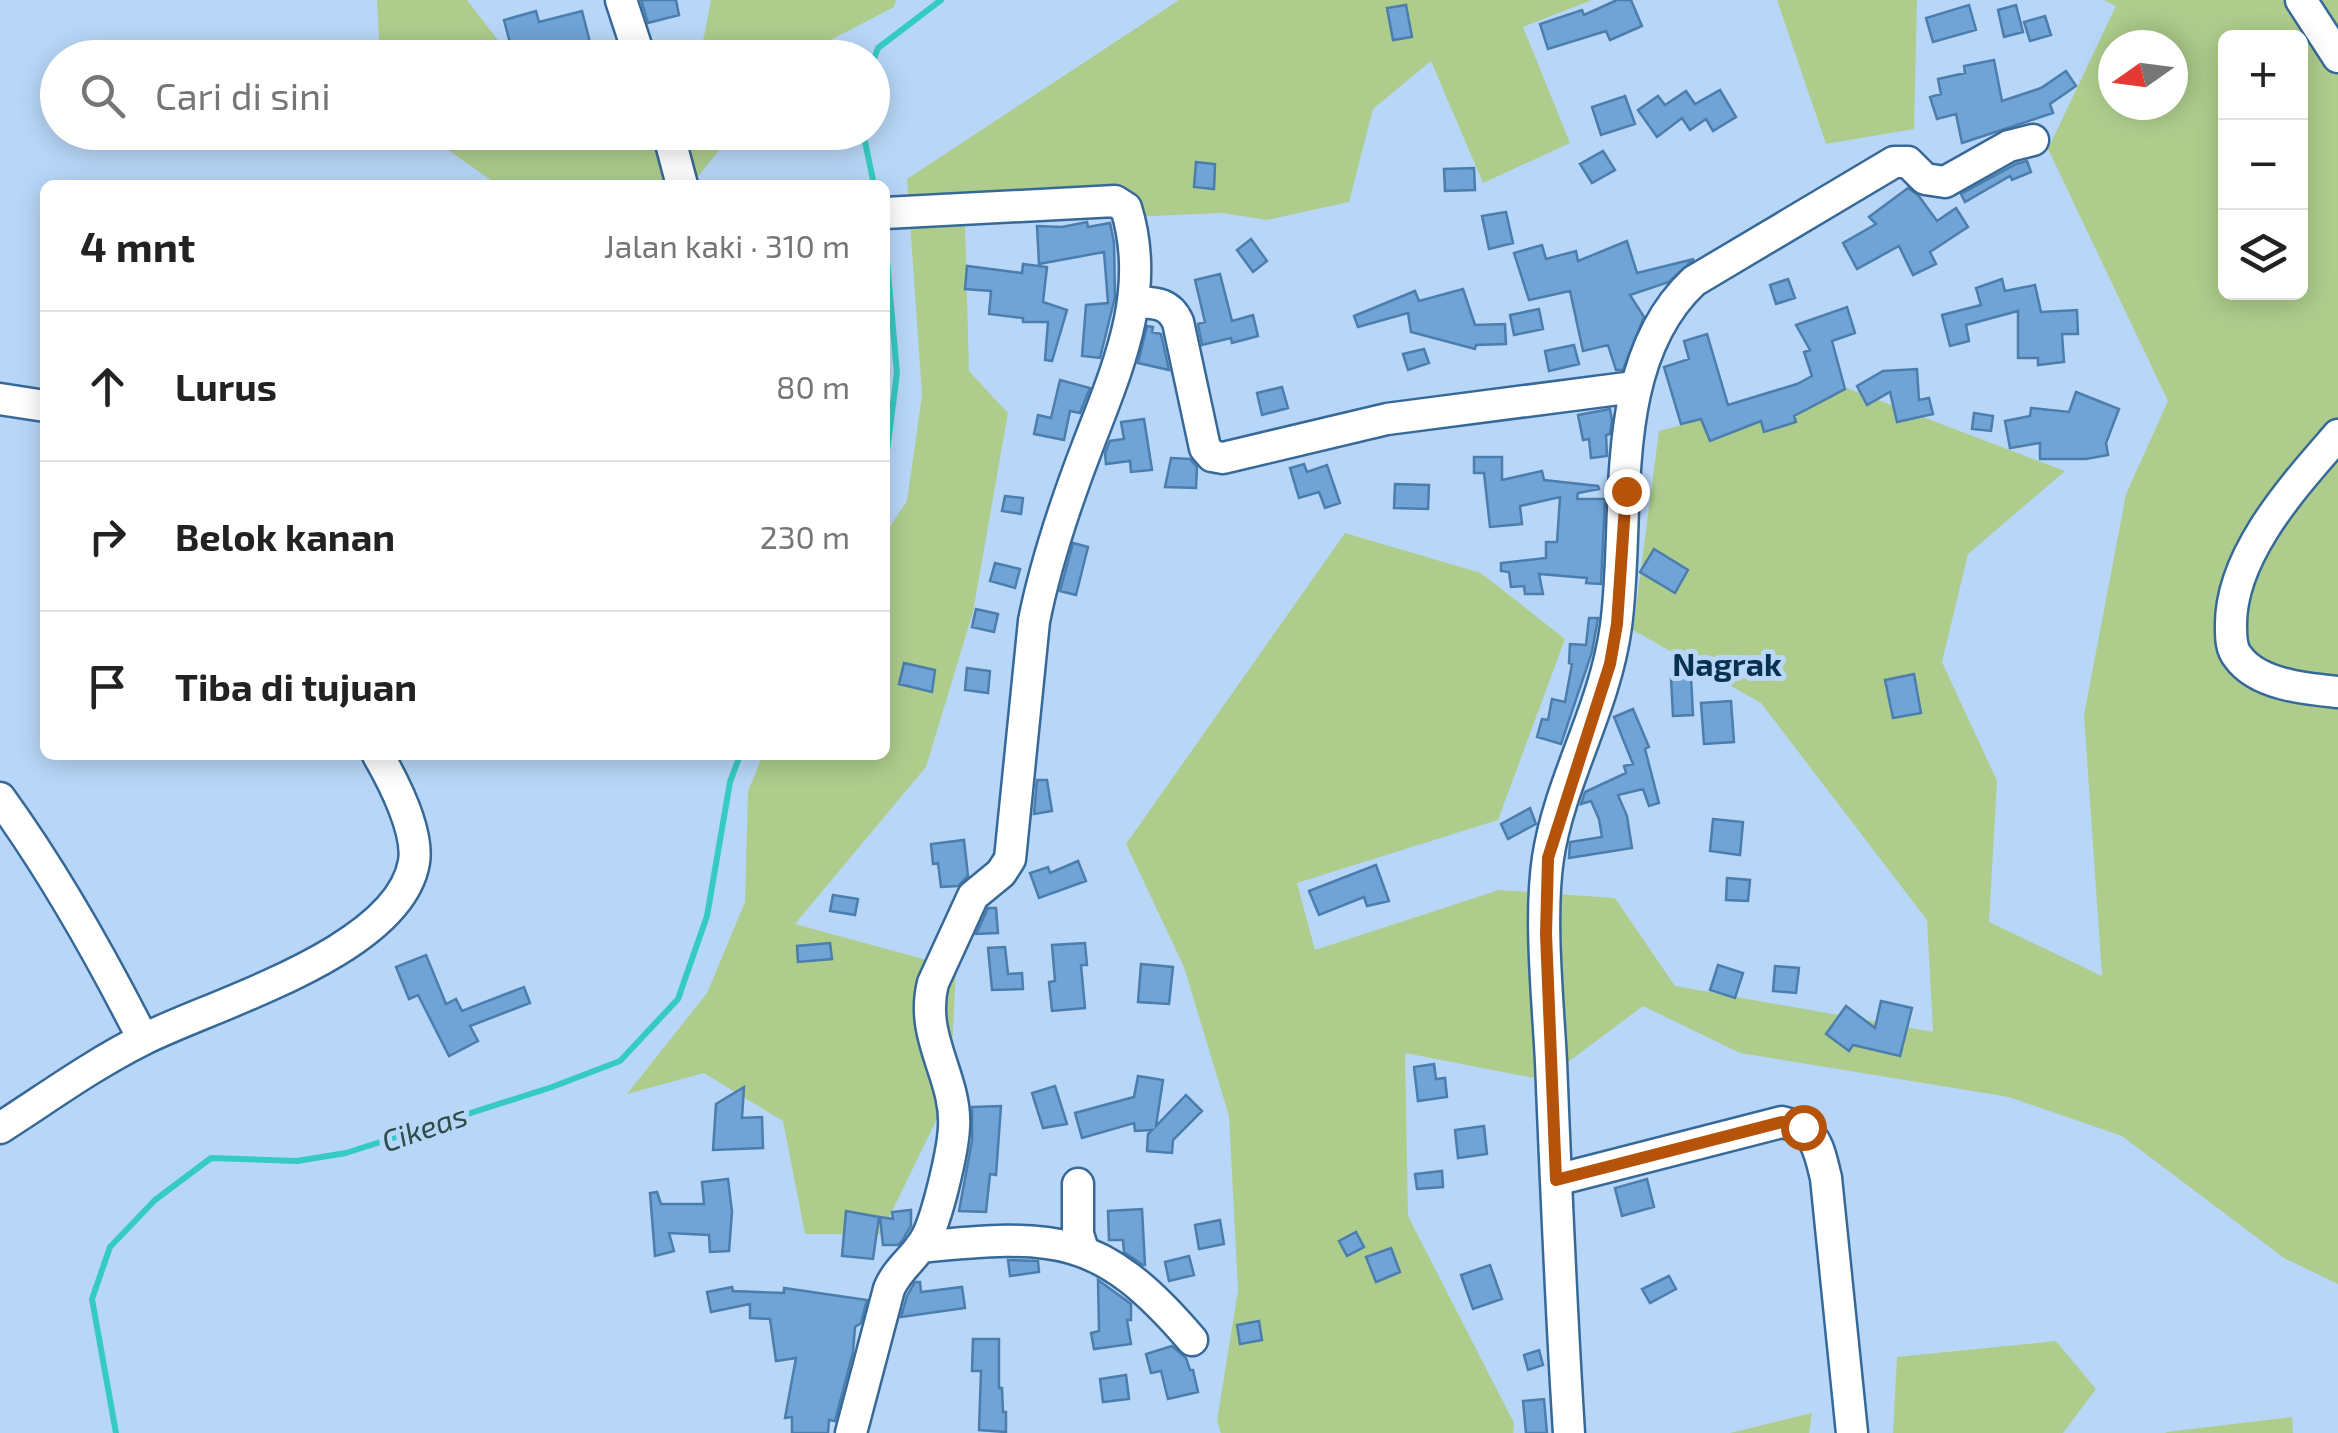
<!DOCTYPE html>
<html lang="id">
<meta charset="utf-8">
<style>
:root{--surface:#fff;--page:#f6f6f6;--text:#222;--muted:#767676;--line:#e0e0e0}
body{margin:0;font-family:"Exo 2",sans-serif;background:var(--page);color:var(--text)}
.controls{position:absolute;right:30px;top:30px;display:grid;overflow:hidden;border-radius:15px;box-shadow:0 5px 25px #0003}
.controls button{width:90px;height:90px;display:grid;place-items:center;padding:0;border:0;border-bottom:2px solid var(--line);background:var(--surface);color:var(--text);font:50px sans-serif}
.compass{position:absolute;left:2098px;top:30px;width:90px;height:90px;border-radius:50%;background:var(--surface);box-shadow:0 5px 25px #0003;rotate:256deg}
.stop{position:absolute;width:30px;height:30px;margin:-22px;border:8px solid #b45309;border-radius:50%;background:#fff}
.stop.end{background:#b45309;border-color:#fff;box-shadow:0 2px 10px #0008}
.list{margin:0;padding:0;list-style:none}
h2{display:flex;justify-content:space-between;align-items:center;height:130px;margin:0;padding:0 40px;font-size:42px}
h2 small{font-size:32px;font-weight:400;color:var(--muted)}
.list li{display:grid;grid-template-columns:65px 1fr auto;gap:30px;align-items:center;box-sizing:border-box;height:150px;padding:0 40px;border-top:2px solid var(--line)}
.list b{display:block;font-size:38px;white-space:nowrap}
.list em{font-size:32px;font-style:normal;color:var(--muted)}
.icon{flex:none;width:55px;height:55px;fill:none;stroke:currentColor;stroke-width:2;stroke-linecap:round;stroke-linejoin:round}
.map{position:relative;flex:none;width:2338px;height:1433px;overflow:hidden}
.search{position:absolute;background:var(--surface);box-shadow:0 5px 25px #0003;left:40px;top:40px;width:850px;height:110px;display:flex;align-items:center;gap:25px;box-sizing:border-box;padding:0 35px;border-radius:55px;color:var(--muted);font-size:38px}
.panel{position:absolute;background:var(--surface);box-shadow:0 5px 25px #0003;left:40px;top:180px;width:850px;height:580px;border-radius:15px}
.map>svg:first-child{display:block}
.green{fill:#aecd8d;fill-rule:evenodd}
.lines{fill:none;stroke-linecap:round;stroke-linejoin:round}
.stream{stroke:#36cbc2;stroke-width:6}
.building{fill:#70a3d6;stroke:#4b7dad;stroke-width:2.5}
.minor-casing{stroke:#376998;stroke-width:35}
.minor{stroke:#fff;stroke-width:30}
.route{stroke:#b45309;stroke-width:12}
.labels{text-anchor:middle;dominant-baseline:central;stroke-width:10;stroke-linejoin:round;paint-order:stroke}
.water-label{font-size:30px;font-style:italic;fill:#2e4c4a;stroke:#b8d7f8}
.quarter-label{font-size:32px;font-weight:bold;fill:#083051;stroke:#b8d7f8}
</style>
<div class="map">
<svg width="2338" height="1433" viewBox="0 0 2338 1433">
<rect width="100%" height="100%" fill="#b8d7f8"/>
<path class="green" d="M377,0H467L511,57H380Z
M711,0H896L894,7L798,57H700Z
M1179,0H1592L1523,27L1570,143L1483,183L1431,61L1373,109L1349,202L1267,220L1223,213L965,224L969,371L1008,413L973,612L926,767L795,924L956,968L950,1092L881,1234H805L783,1121L704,1073L627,1094L707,993L745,902L748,791L763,755H885V534L907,501L922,395L907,179Z
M1777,0H1917L1914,129L1826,144Z
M2104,0H2338V1284L2284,1258L2122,1136L2009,1097L1740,1053L1643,1006L1544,1080L1405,1053L1408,1216L1514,1423L1513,1433H1221L1217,1421L1238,1290L1229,1116L1184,967L1126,844L1345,533L1481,573L1565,639L1498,820L1297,883L1315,950L1499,890L1615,898L1675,986L1933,1032L1927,920L1761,703L1633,630L1659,431L1836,384L2065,471L1968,554L1942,662L1997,781L1989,922L2102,976L2084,715L2126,494L2168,401L2048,149L2116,6ZM2226,38H2300V292H2226ZM2113,45H2173V105H2113Z
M424,133H627L681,165L687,133H733L691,185H498Z
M2056,1341L2096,1389L2063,1433H1893L1897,1357Z
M1812,1413L1809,1433H1730Z
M2292,1417L2293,1433H2166V1432Z"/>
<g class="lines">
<path class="stream" d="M872,64L878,48L941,0
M863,132L874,185
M885,238L897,373L885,467
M116,1433L92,1299L110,1247L155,1200L211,1158L297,1161L346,1153L552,1087L620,1061L678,999L707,916L730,782L740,755"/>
</g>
<path class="building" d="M641,0H676L679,15L648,23Z
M1617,0H1631L1642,26L1610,40L1606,31L1548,49L1540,24L1582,10L1584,15Z
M1406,5L1412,37L1393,40L1387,8Z
M1969,5L1976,30L1933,42L1926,18Z
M2016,5L2023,32L2004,37L1998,10Z
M536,11L539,22L582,11L594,58H514L504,20Z
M2045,16L2051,35L2030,41L2024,22Z
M1994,60L2002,101L2041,88L2066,71L2076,86L2050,104L2053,113L1962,143L1956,114L1937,119L1930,97L1941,94L1938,79L1965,73L1964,66Z
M1720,90L1736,117L1713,131L1706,119L1690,130L1682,118L1657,137L1638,110L1658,96L1665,105L1686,91L1695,104Z
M1625,96L1635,124L1601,135L1592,107Z
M1603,151L1615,170L1592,183L1580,164Z
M2027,161L2031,172L2012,180L2010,176L1965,202L1961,194L2016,164Z
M1196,162L1215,164L1214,189L1194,187Z
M1474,168L1475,190L1445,191L1444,169Z
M1908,188L1918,195L1937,221L1956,208L1968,227L1930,252L1936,264L1913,275L1899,246L1857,269L1843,243L1876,224L1869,217Z
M1506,212L1513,243L1489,249L1482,216Z
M1087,222L1088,227L1110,223L1114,242L1115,297L1100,358L1082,356L1086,305L1108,303L1104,252L1039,264L1037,226L1062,227Z
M1251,239L1267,261L1253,272L1237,250Z
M1627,241L1637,273L1694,259L1669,282L1630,295L1644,317L1623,370H1616L1608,345L1583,351L1570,291L1529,300L1514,253L1542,245L1546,259L1576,251L1578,261Z
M1023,264L1047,267L1043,302L1067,310L1052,361L1045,360L1048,322H1023V318L989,314L991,291L965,289L967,266L1022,273Z
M1220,274L1232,321L1253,315L1258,336L1232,343L1231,338L1202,345L1198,324L1205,322L1195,280Z
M1788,279L1795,298L1776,304L1770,285Z
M2002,279L2005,291L2035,285L2041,312L2077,310L2078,334H2062L2064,362L2038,365V358H2018V311L1966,325L1969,341L1950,346L1942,315L1981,305L1976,288Z
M1463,289L1475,325L1505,324L1506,344L1476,345L1475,349L1411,332L1408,313L1358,327L1354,316L1415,291L1419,301Z
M1847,307L1855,333L1832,341L1845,389L1794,416L1796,422L1764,432L1761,421L1710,441L1701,419L1681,424L1664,367L1689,359L1684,341L1707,334L1728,405L1797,384L1812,376L1804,352L1810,350L1796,325Z
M1539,309L1543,329L1514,335L1510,315Z
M1147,326L1153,327L1152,332L1161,334L1169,370L1138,363Z
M1574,345L1579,364L1549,371L1545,351Z
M1424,349L1429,363L1408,370L1403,354Z
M1917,369L1919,400L1929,398L1933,414L1897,422L1890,392L1867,405L1857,386L1883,371Z
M1060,380L1090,388L1080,413L1070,411L1064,440L1034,434L1038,415L1051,418Z
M1282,387L1288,408L1262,415L1257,393Z
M2076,392L2119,409L2106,443L2108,455L2086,459H2040V443L2010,448L2005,421L2030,416L2031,408L2069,412Z
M1610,409L1612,420L1610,434L1606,435L1607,456L1591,458L1589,439L1583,440L1578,415Z
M1974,413L1993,416L1991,431L1972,429Z
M1144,419L1152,470L1131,472L1130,461L1106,464L1105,453L1110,441L1124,439L1121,422Z
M1474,457H1502V480L1542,471L1544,480L1598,486L1599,489L1578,493L1577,499H1605L1601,584L1586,583L1587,578L1539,574L1543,594H1525L1524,586L1511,587L1509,572L1501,571V563L1546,558V542H1557L1560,497L1520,506L1522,524L1490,527L1484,473H1474Z
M1171,458L1190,459L1197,467L1196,488L1165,487Z
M1304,464L1307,472L1327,465L1340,503L1325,508L1319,492L1299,498L1290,468Z
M1395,484L1429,485L1428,509L1394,508Z
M1005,496L1023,498L1021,514L1002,511Z
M1073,543L1088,547L1076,595L1060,591Z
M1654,549L1688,570L1675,593L1640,572Z
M995,563L1020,569L1015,588L990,581Z
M976,609L998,614L994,632L972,627Z
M1589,618H1598L1592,652L1561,744L1537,737L1542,719L1548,720L1552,699L1565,702L1572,664L1569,663L1570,644L1586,645Z
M904,663L935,670L932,692L899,684Z
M967,668L990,671L988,693L965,690Z
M1914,674L1921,713L1893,718L1885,680Z
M1691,677L1693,715L1673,716L1671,678Z
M1731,701L1734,742L1704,744L1701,703Z
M1633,709L1649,747L1645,749L1659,803L1649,806L1643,789L1618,795L1627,816L1632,848L1569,858L1570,842L1602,837L1599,819L1591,801L1581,804L1585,792L1626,773L1624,766L1633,764L1614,717Z
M1037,780H1047L1052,811L1034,814Z
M1530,808L1536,824L1508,839L1501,824Z
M1713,819L1743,822L1740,855L1710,851Z
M964,840L968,876L958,886L941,887L938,863L933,864L931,844Z
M1078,861L1086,881L1039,898L1030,873L1048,867L1050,873Z
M1376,865L1389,901L1367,906L1364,897L1319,915L1309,891Z
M1727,878L1750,880L1748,901L1726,900Z
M833,895L858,899L855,915L830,911Z
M988,908H996L998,933L976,934Z
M830,943L832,959L798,962L797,946Z
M1085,943L1087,965H1081L1085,1008L1052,1011L1049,982L1055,981L1052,945Z
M1005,947L1008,974L1022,973L1023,989L992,990L988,948Z
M426,955L446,1004L456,999L462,1011L524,987L530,1003L470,1026L478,1041L449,1056L418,995L409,999L396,967Z
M1141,964L1173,967L1169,1004L1138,1002Z
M1718,965L1743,973L1735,998L1710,990Z
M1775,966L1799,968L1796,993L1773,991Z
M1881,1001L1912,1008L1900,1056L1853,1045L1849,1051L1826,1034L1846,1006L1875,1028Z
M1434,1064L1436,1079L1445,1078L1447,1097L1418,1101L1414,1067Z
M1138,1076L1163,1080L1156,1126L1186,1095L1202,1111L1173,1140L1172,1153L1147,1151L1148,1134L1152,1130L1135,1131L1134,1123L1082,1138L1075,1113L1134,1097Z
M1055,1086L1067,1124L1043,1128L1032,1093Z
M744,1087L742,1118L762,1117L763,1148L713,1150L716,1104Z
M1001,1106L996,1175L990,1174L986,1212L959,1211L972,1141V1107Z
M1484,1126L1487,1154L1458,1158L1455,1130Z
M1442,1171L1443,1187L1417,1189L1415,1174Z
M728,1179L732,1212L729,1251L710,1252L709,1235L669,1233L674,1251L655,1256L650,1193L657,1192L661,1204H704L702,1182Z
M1647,1179L1654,1207L1622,1216L1615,1188Z
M1142,1209L1145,1265H1143L1124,1252L1123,1240H1109L1108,1211Z
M911,1210V1226L902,1241L898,1245H883L880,1217L893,1219L892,1212Z
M846,1211L879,1217L873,1259L842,1256Z
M1220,1220L1224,1244L1199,1249L1195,1225Z
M1356,1232L1364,1247L1347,1256L1339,1241Z
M1391,1248L1400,1272L1376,1282L1366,1257Z
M1189,1256L1194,1275L1169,1281L1165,1262Z
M1008,1260L1038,1261L1039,1272L1010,1276Z
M1490,1265L1502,1299L1473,1309L1461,1275Z
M1669,1276L1676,1289L1650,1303L1642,1289Z
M1098,1280L1131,1304V1320H1127L1131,1344L1094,1349L1091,1333L1099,1331Z
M915,1282H920L921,1292L962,1287L965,1308L901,1317L907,1296Z
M732,1287L733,1291L784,1293V1288L867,1300L861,1323L855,1327L853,1352L835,1421L829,1420L828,1433H792V1417L785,1418L796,1358L776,1361L770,1319L750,1318V1304L711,1312L707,1292Z
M1259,1321L1262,1340L1240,1344L1237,1325Z
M973,1339H999V1388H1002L1003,1412H1006V1432L979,1430L981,1371H972Z
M1172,1346L1186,1358L1190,1370H1193L1198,1392L1168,1399L1161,1371L1151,1373L1146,1354Z
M1539,1350L1543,1365L1528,1370L1524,1355Z
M1126,1375L1129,1399L1103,1402L1100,1379Z
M1544,1399L1547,1433H1526L1523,1401Z"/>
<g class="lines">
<defs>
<path id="minor" d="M621,0L640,58
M2301,0L2338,57
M668,132L682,185
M1135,302C1155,303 1169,302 1178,322L1205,448L1212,456L1223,458L1387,419L1634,387
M0,399L45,406
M2338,435C2294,486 2229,556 2231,628C2231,638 2231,649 2238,657C2258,685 2307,689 2338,692
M0,798C55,874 101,956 143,1039
M0,1128C47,1098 92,1065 142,1040C213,1004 399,952 414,862C419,831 393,781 378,755
M1556,1180L1782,1122C1817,1130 1818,1146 1826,1178L1852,1433
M1078,1184V1234L1083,1250
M920,1247C1054,1234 1100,1232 1192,1340
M851,1433L889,1289C897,1269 915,1258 925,1240C937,1220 953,1151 954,1127C957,1077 919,1038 933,983L973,896L1001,873L1010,859L1034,621C1046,561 1066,502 1088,445C1118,367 1152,291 1126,208L1115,201L885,213
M1569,1433C1561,1309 1556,1186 1551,1062C1548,1001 1539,918 1548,858C1560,779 1605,709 1616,626C1631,515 1605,364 1694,281L1894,162H1908L1925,179L1945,182L2009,146L2033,140"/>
</defs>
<use href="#minor" class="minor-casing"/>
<use href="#minor" class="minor"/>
</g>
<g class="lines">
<path class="route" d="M1626,491L1617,624L1610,664L1548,858L1546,934L1556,1180L1782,1122L1803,1127"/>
</g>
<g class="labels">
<g class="water-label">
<text transform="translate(424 1127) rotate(-19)">Cikeas</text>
</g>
<g class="quarter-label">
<text x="1727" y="663">Nagrak</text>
</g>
</g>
</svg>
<div class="controls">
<button>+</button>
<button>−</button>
<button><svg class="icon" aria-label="layers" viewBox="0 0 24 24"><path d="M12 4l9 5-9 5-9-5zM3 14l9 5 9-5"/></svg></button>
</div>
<svg class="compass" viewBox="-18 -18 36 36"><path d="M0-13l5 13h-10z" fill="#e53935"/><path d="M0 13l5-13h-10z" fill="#767676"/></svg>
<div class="stop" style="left:1803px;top:1127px"></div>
<div class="stop end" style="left:1626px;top:491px"></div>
<div class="search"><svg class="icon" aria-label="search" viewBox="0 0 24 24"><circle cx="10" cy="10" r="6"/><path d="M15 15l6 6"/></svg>Cari di sini</div>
<section class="panel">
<h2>4 mnt<small>Jalan kaki · 310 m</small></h2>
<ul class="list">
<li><svg class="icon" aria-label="ahead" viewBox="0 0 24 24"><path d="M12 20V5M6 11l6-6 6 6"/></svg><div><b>Lurus</b></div><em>80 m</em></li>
<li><svg class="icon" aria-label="right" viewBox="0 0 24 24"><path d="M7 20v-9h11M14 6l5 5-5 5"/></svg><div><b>Belok kanan</b></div><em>230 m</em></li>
<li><svg class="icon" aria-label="arrive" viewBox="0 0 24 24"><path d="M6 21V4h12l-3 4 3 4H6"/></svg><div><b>Tiba di tujuan</b></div></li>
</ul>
</section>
</div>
